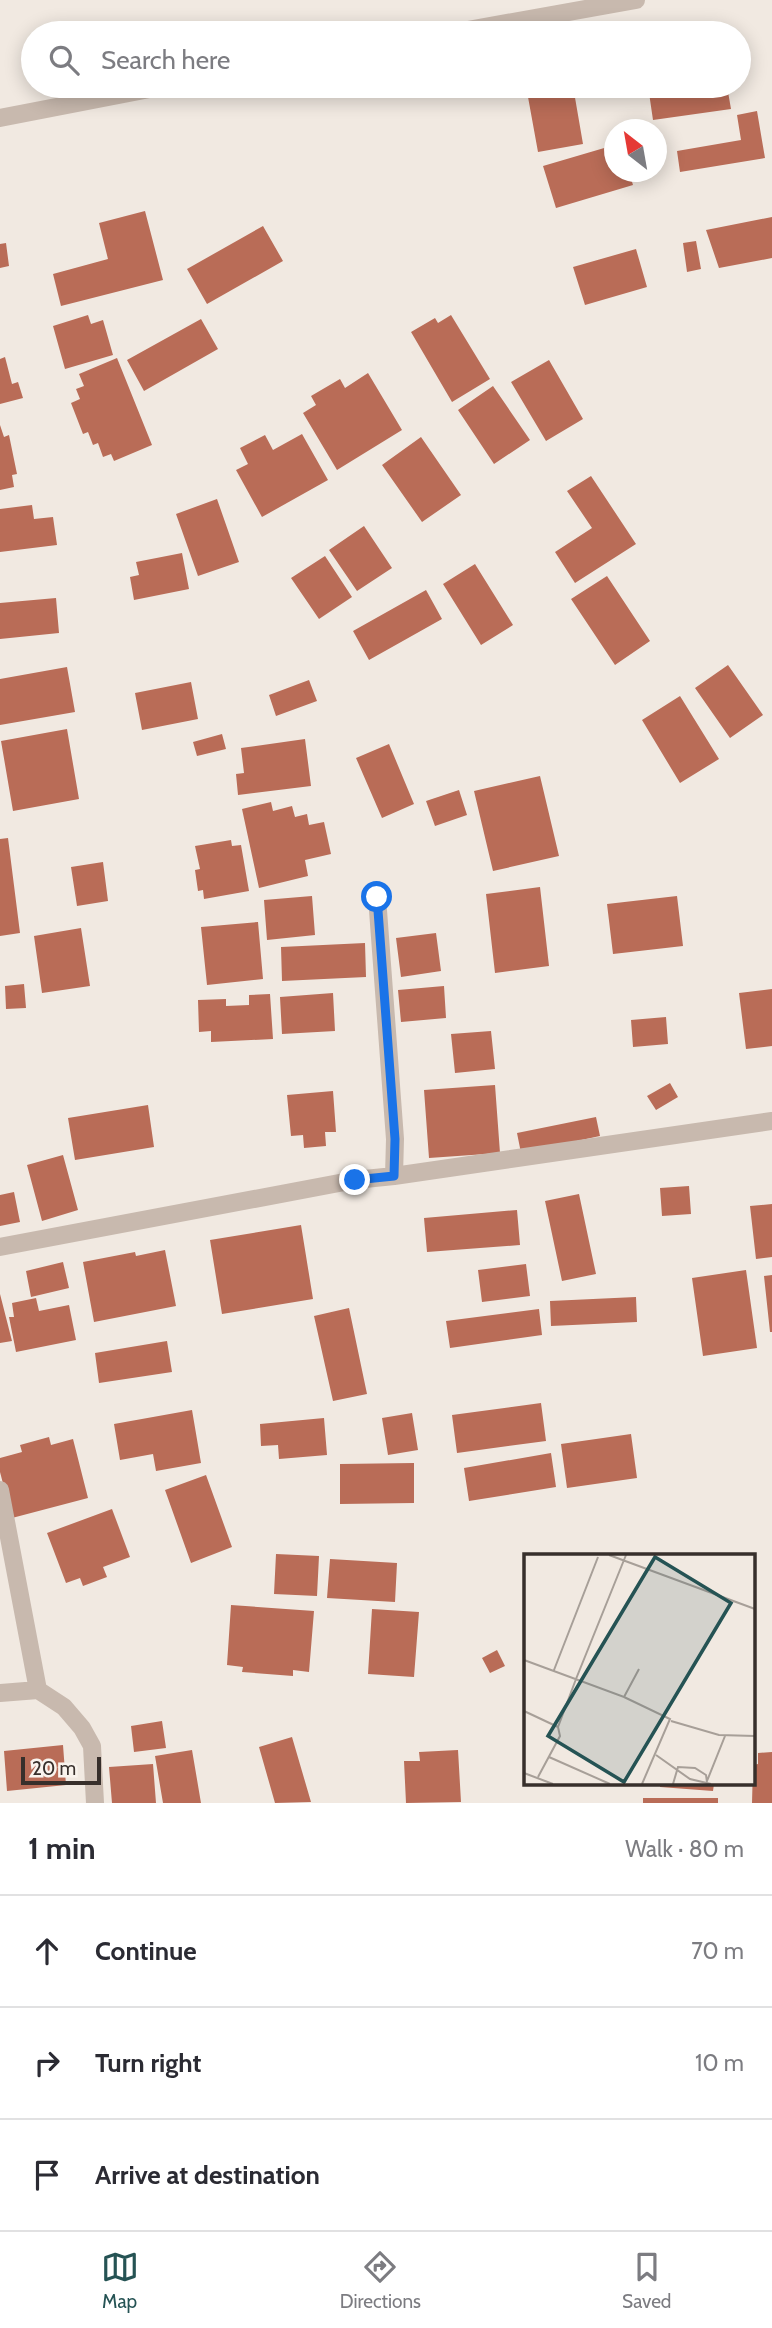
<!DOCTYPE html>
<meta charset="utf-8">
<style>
:root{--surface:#fff;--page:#f7f7f7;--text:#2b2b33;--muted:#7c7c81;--line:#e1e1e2;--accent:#255354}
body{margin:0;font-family:Cabin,sans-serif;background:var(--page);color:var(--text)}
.compass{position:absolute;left:604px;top:119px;width:63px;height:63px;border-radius:50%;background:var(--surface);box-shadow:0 4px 18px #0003;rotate:329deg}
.scale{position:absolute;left:21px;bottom:18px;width:80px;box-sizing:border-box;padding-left:7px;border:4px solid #372f2b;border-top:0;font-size:19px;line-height:24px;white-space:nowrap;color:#372f2b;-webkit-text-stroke:5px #f9f3ed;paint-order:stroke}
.stop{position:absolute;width:21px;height:21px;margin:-16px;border:5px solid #1a73e8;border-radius:50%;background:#fff}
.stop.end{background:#1a73e8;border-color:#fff;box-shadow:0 2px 7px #0008}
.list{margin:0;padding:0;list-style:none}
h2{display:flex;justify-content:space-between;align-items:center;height:91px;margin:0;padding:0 28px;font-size:30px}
h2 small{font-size:23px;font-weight:400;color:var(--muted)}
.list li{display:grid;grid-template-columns:46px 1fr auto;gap:21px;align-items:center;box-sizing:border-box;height:112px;padding:0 28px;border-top:2px solid var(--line)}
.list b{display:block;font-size:26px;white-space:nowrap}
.list em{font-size:23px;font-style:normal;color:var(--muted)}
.icon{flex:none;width:38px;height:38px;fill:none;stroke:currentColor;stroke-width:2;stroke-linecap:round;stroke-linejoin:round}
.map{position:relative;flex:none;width:772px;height:1803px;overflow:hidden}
.search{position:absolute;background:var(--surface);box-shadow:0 4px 18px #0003;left:21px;right:21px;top:21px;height:77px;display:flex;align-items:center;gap:18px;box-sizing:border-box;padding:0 24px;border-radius:38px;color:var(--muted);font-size:26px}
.sheet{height:427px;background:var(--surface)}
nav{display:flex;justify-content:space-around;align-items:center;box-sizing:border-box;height:98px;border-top:2px solid var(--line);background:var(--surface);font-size:19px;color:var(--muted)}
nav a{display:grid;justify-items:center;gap:4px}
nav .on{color:var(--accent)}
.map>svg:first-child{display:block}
.building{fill:#b96c57}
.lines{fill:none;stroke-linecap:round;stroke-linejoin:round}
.minor{stroke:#c8b9ae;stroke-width:18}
.route{stroke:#1a73e8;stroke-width:9}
.inset-road{fill:none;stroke:#a79f98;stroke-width:2}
.view{fill:#255354;fill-opacity:0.15;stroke:#255354;stroke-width:3.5}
.inset-edge{fill:none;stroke:#372f2b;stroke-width:3.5}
</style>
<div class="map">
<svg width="772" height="1803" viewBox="0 0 772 1803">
<rect width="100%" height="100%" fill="#f1e9e1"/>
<path class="building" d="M526,86H573L583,144L538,152Z
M648,86H670L671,88L727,86L731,109L653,120Z
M757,111L765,158L680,172L677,151L741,140L737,115Z
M611,146L614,172H629L633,185L556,208L543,166Z
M145,211L163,280L61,306L53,274L108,259L99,223Z
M772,217V258L719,268L706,230Z
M263,226L283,261L207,304L187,269Z
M696,241L701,269L687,272L683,243Z
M6,243L9,266L0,268V244Z
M636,249L647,287L585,305L573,267Z
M88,315L91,324L103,320L113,355L65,369L53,326Z
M451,315L490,379L452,402L411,332L435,318L438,323Z
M201,319L218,349L144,391L127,360Z
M5,357L12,384L18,382L23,398L0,404V359Z
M117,358L152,445L114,461L111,454L103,457L98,443L93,445L88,432L83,434L71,403L80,399L76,389L84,386L79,374Z
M549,360L583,419L546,441L511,382Z
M368,373L402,430L337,470L303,413L316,405L311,396L340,379L345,388Z
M493,386L530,440L494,464L458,410Z
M0,425L4,437L9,435L17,474L12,475L14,487L0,490Z
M302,434L328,480L262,517L236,470L248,464L240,448L265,435L273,450Z
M421,437L461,495L422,522L382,465Z
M591,476L636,544L575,583L555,552L592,528L567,491Z
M217,499L239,562L198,576L176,514Z
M32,505L34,519L53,517L57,545L0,552V509Z
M364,526L392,568L357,591L329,550Z
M182,553L189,589L134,600L130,577L139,575L136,562Z
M325,556L352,597L319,619L291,578Z
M475,564L513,625L481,645L443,584Z
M607,576L650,641L615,665L571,599Z
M426,590L442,619L369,660L353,631Z
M56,598L59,633L0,639V603Z
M728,665L763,715L730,738L695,688Z
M67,667L75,712L0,725V679Z
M309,680L317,701L276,716L269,695Z
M191,682L198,719L142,730L135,693Z
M680,696L719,759L680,783L642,720Z
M67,729L79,799L13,811L1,741Z
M222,734L226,749L197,756L193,742Z
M305,739L311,786L238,795L236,774L244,773L241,748Z
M389,744L414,804L382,818L356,758Z
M540,776L559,856L493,871L474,791Z
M459,790L467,815L435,826L426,801Z
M271,802L273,811L292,806L295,817L307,814L309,825L324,822L331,854L305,860L308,876L259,888L242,809Z
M8,838L20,933L0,936V839Z
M231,840L232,846L241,845L249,891L204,899L203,890L198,891L195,870L200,869L195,846Z
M103,862L108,901L77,906L71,867Z
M540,887L549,966L495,973L486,894Z
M312,896L315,935L267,940L264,900Z
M677,896L683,946L613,954L607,904Z
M258,922L263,979L207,985L201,927Z
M81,928L90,986L42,993L34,936Z
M436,933L441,971L401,977L396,938Z
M365,943L366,977L282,981L281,947Z
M24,984L26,1008L6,1009L5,986Z
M444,986L446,1018L401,1022L398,990Z
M772,989V1046L746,1049L739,993Z
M333,993L335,1031L282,1034L280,997Z
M270,994L273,1039L211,1042V1031L199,1032L198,1000L226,999V1006L249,1005V995Z
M666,1017L668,1044L633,1047L631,1020Z
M491,1031L495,1069L455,1073L451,1034Z
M670,1083L678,1097L656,1110L647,1096Z
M495,1085L500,1153L429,1158L424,1090Z
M333,1091L336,1132H325L326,1146L304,1148L303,1135L291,1136L287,1095Z
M148,1105L154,1147L75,1160L68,1118Z
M596,1117L600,1136L521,1153L517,1133Z
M63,1155L78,1210L42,1221L27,1165Z
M689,1186L691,1214L662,1216L660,1188Z
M14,1192L20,1222L0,1226V1195Z
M579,1194L596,1274L562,1281L545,1201Z
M772,1204V1257L756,1259L750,1206Z
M517,1210L520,1245L427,1252L424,1218Z
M301,1225L313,1299L222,1314L210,1240Z
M165,1250L176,1306L94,1322L83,1262L135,1252L136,1256Z
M63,1262L69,1288L31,1297L26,1271Z
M526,1264L530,1296L482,1302L478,1270Z
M746,1270L757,1348L703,1356L692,1278Z
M772,1275V1332H770L764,1276Z
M0,1294L12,1341L0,1343Z
M636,1297L637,1322L551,1326L550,1301Z
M36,1298L39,1311L69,1305L76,1340L16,1352L9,1317H14L12,1303Z
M349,1308L367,1394L333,1401L314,1316Z
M539,1309L542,1335L450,1348L446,1321Z
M167,1341L172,1372L99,1383L95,1353Z
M541,1403L546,1441L457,1453L452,1415Z
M192,1410L201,1463L156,1471L153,1454L120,1460L114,1424Z
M412,1413L418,1450L388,1455L382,1418Z
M324,1418L327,1455L279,1459L278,1445L261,1446L260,1424Z
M631,1434L637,1478L567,1488L561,1444Z
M49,1437L51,1445L73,1439L88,1498L12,1518L0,1472V1458L22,1452L20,1445Z
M551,1453L556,1487L469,1501L464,1468Z
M414,1463V1503L340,1504V1464Z
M206,1475L232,1547L191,1563L165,1490Z
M112,1509L130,1557L103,1567L107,1577L83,1586L80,1578L66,1583L47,1533Z
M276,1554L319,1556L317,1596L274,1594Z
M330,1559L397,1563L395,1602L327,1598Z
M231,1605L314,1611L309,1672L293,1670V1676L242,1672L243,1667L227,1665Z
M372,1609L419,1612L414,1677L368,1674Z
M497,1650L505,1666L490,1673L482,1658Z
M162,1721L166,1748L134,1752L131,1726Z
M292,1737L311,1802L275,1803L259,1747Z
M63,1745L66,1785L7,1791L4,1751Z
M192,1750L201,1803H163L155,1756Z
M458,1750L461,1802L406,1803L404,1761H420L419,1752Z
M772,1752V1803H752L753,1765L758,1764V1753Z
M153,1764L156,1803H112L109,1767Z
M660,1784H714L713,1791L660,1787Z
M643,1798H718V1803H643Z"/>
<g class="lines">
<path class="minor" d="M451,33L636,0
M0,118L165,86
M394,1176L772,1121
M0,1247L355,1180L394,1176L395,1139L377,897
M0,1490L38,1690
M0,1693L38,1690L64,1707L82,1728L92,1746L95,1803"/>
</g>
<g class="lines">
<path class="route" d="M355,1180L394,1176L395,1139L377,897"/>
</g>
<g transform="translate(524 1554)">
<rect width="231" height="231" fill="#f1e9e1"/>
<path class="inset-road" d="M85,1L231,55M0,106L100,143L115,115M30,116L74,3M100,143L146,165L118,230M0,157L34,173M147,167L195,181L231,182M132,201L166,225L187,230M25,203L86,230M0,219L29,230M14,223L36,182L34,173L52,125L102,1M183,227L201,182M149,230L154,213L171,214L182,221L183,228"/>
<path class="view" d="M131,3L207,49L100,228L24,182Z"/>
<rect width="231" height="231" class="inset-edge"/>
</g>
</svg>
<svg class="compass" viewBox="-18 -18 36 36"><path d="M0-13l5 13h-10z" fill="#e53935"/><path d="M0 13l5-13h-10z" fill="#7c7c81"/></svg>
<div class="scale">20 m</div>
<div class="stop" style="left:377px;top:897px"></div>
<div class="stop end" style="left:355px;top:1180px"></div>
<div class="search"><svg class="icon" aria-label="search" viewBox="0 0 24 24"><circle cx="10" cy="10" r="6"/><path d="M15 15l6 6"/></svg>Search here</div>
</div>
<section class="sheet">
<h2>1 min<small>Walk · 80 m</small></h2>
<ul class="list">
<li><svg class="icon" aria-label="ahead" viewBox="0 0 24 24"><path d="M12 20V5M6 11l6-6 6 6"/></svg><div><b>Continue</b></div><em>70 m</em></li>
<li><svg class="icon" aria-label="right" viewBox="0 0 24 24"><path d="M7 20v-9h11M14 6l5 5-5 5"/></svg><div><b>Turn right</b></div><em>10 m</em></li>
<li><svg class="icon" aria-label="arrive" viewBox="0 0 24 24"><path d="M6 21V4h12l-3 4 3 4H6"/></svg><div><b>Arrive at destination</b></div></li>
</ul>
</section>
<nav>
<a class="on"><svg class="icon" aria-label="map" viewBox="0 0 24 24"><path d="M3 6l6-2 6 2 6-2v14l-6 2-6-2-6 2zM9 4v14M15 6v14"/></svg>Map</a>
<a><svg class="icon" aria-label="directions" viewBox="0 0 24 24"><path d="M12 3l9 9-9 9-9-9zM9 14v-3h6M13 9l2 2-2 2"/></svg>Directions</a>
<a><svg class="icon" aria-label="saved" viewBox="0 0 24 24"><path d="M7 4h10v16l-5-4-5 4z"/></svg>Saved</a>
</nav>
